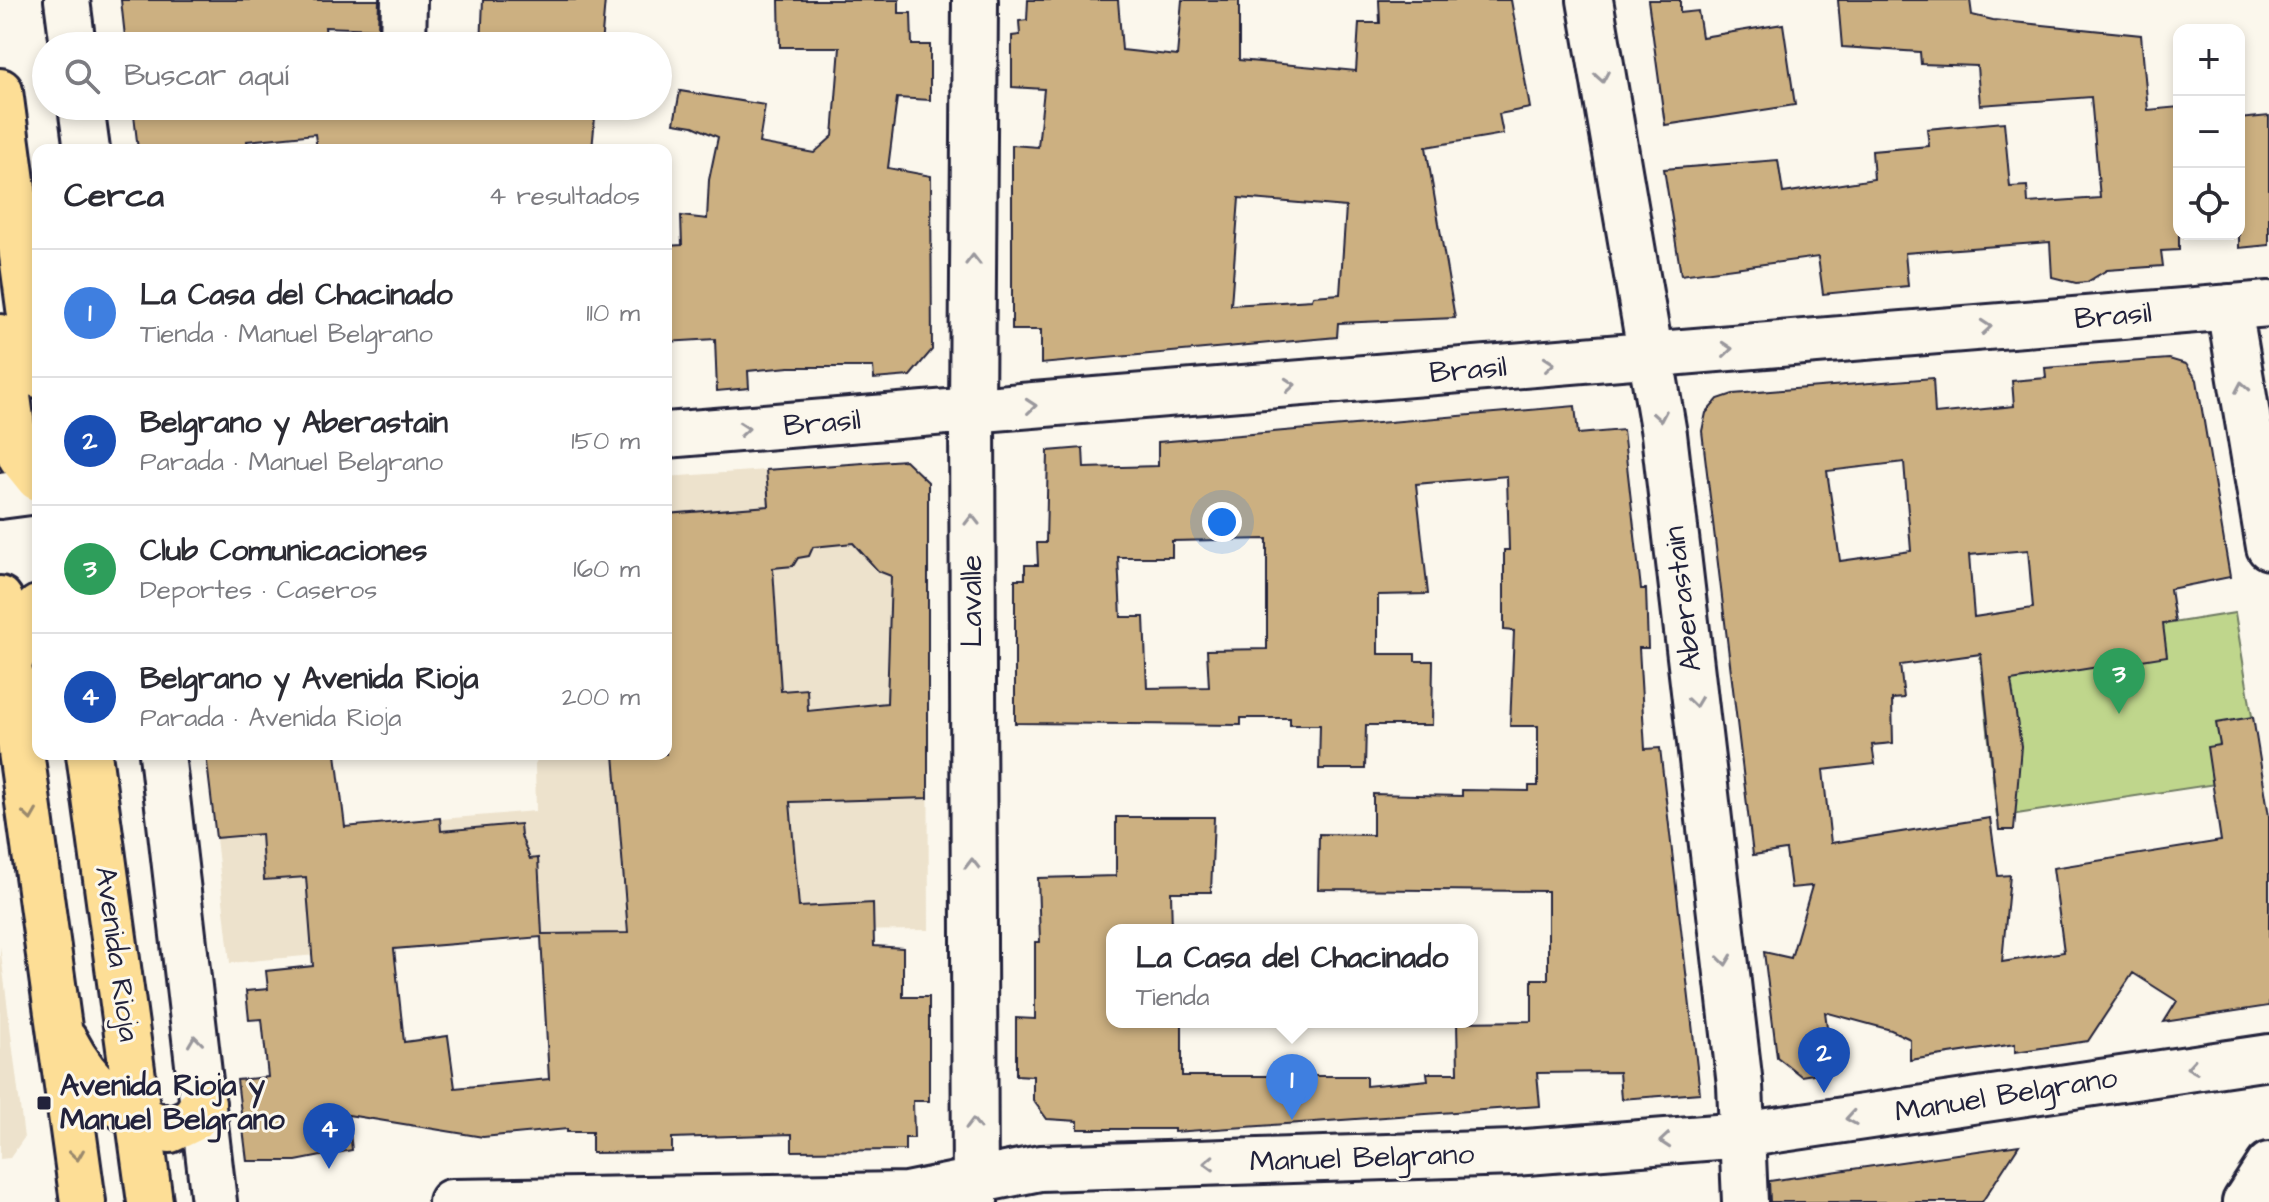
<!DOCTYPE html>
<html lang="es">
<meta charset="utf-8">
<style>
:root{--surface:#fff;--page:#f2f2f3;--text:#2b2b33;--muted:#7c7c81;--line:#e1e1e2;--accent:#0b8043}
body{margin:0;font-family:"Architects Daughter",sans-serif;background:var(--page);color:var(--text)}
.controls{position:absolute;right:24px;top:24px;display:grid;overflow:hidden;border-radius:16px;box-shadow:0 4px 12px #0003}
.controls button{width:72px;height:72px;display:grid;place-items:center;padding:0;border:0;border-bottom:2px solid var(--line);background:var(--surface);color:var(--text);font:40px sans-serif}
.you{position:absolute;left:1222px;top:522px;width:28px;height:28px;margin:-20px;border:6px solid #fff;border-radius:50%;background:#1a73e8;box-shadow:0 0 0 12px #1a73e833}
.badge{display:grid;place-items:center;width:52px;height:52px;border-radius:50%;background:var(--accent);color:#fff;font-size:26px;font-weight:700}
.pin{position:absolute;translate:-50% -66px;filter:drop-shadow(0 2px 4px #0008)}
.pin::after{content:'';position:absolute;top:42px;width:28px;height:24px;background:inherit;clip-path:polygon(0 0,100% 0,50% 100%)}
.popup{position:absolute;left:1106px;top:924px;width:372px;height:104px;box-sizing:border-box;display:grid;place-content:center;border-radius:16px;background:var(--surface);filter:drop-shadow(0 2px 6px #0005);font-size:26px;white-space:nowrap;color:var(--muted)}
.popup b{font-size:30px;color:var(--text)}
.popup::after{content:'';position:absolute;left:50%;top:100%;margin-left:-16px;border:16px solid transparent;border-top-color:var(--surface)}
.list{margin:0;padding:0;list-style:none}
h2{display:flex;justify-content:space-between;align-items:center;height:104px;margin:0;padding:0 32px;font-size:34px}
h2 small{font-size:26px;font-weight:400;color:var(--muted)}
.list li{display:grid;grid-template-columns:52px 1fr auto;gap:24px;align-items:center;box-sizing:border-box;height:128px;padding:0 32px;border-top:2px solid var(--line)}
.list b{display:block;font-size:30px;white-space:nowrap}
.list p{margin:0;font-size:26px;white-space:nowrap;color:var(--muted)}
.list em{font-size:26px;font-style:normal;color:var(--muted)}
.icon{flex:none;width:44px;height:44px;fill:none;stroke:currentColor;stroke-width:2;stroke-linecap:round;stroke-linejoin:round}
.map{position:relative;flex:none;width:2269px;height:1202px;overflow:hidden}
.search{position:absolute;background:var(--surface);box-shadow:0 4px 12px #0003;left:32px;top:32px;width:640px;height:88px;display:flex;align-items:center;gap:20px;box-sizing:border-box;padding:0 28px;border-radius:44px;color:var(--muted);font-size:30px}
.panel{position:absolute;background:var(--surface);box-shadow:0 4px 12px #0003;left:32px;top:144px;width:640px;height:616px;border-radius:16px}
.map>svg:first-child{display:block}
.built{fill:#ede2cc}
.green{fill:#bfd68c;stroke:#707c64;stroke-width:2}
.building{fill:#ccb081;stroke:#22223b;stroke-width:2;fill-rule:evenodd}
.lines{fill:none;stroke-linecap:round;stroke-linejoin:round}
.minor-casing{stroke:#22223b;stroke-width:50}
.major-casing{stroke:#22223b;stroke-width:50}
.minor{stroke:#fbf7ec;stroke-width:44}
.major{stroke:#fdde96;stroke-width:44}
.oneway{stroke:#99979c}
.oneway2{stroke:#9a896d}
.poi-dot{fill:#22223b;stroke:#fbf7ec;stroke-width:3}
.labels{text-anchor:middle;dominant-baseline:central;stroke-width:6;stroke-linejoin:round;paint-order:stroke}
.street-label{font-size:30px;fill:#22223b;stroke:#fbf7ec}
.poi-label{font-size:30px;font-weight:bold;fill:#22223b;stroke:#fbf7ec;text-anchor:start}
</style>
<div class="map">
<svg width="2269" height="1202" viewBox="0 0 2269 1202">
<rect width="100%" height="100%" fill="#fbf7ec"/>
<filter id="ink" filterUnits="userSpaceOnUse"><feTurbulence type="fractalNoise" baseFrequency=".0125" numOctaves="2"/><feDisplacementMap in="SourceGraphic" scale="16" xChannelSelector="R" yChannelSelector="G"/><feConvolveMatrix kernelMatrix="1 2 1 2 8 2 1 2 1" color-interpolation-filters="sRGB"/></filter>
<g filter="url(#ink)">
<path class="built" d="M905,460L891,577L887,687L928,689L929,930L543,934L230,963L216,838L536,811L535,764L540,754H666V477Z
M0,946L24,1138L10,1158L0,1159Z"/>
<path class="green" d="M2235,613L2262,777L1997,817L1980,654Z"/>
<path class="building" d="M121,0H379L378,29L325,27L327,46H126Z
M483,0H605L601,46H481Z
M779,0H899V13H911L912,45H930V100L897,98L888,168L931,176L932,350L910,376L874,379L873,367H789L748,371L749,388L717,391L715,339L666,342V246L682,245L681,216L707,219L709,180L718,137L693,126L674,123L680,91L765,105L759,143L814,153L833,136L840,47H780Z
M1028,0H1118L1122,50L1177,56L1182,0H1239V60L1356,71L1359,23H1380L1379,0H1511L1530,108L1499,114L1503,134L1426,147L1455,318L1338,323L1337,337L1041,364V330H1012V145L1038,147L1044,89L1012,87V36L1020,35L1019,21L1027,20ZM1239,198L1346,207L1340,294L1313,296L1312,300L1231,305Z
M1648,0H1680V13L1698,11L1702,37L1783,24L1795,105L1665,125Z
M1838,0H1970L1972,15L1993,20L2141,35L2148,110L2179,107V250L2161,251L2163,266L2107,270L2087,282L2076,283L2052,277L2050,242L1905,253L1908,286L1853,291L1823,294L1818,257L1681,275L1664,169L1778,160L1783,193L1874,179L1872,151L1929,146L1927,129L2004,122L2010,187L2027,186L2028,203L2100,198L2091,97L1980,105L1977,66L1921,64L1920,52L1842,47Z
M133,106H596L592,150H317L315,134L247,141L248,150H138Z
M2269,116V245L2239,248V119Z
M2169,359L2186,364L2197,380L2230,577L2170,589L2175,622L2163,624L2167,656L2011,681L2021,746L2014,830H1999L1981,654L1900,665L1904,698L1892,699L1893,743L1872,745L1875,764L1823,770L1831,843L1990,818L1998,876L2010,875L2002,962L2064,952L2053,868L2221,841L2207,747L2220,745L2216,723L2253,717L2269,816V1006L2164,1022L2177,1001L2133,973L2088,1041L2015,1052V1044L1910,1060V1039L1891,1030L1825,1012L1833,1071L1801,1076L1777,1057L1764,952L1791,958L1812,886L1791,888L1786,850L1753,855L1702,431L1706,413L1718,399L1733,394L1933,378L1935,414L2014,406L2012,381L2046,378L2045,368ZM1904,462L1911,551L1840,561L1827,471ZM2028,550L2033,608L1974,617L1969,555Z
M1575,406L1578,434L1623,430L1641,589H1646L1648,648H1639L1645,749L1660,748L1700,1093L1621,1099L1619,1072L1537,1073L1540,1106L1174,1132V1129H1078V1121L1047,1119L1033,1100V1076L1016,1075V1018L1035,1019V942H1040L1038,878L1116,876V817H1214L1211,892H1171L1172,930H1112V1022H1182V1076H1366V1086L1428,1080L1427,1073H1458L1457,1022L1532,1021V979H1548V891L1318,889L1319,834L1373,835V794L1462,796V790L1529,791V786H1538V726H1510L1514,631L1504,630V550H1509L1507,476L1416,484L1428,594L1378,595V654H1415V661H1433L1432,725H1366L1365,769H1319L1320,725H1290V718H1241V725L1015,723V579H1025V565H1038L1037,543H1046L1048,451L1083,448L1084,468L1158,466V442ZM1267,539V649L1207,650L1209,687L1147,688L1144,617H1121L1118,557H1172V541Z
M905,460L928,482V798L790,802L799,907L873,903L874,946L903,948V997H929V1101H913L914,1138H905V1150L792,1151V1134L672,1138V1152L592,1153V1132H567V1129L483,1137L348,1115L352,1150L296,1161H247L237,1080L268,1077L262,1019L249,1020L246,991L268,989L266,971L313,966L306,877L264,880L261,834L216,838L206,754H336L345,827L440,818L441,831L520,824L521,836L530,859L538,858L542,934L628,933L614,754H666V514L769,506L766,470ZM853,543L878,571L891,576L887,703L808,711L807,689L781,691L773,568L793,566L798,558L809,556L813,547ZM541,937L549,1079L455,1088L448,1036L404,1042L394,949Z
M2019,1145L1982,1202H1770L1769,1181Z"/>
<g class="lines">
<defs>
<path id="minor" d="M67,0L73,46
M1590,0L1664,434L1740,1085L1745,1202
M403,46L404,0
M81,106L87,150
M2229,307L2269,547
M666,435L2269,304
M0,496L38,491
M162,754L214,1202
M451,1202L906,1195L1040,1168L1514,1153L1742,1135L2269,1057
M975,1202L972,411L975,0
M2245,1202L2269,1165"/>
<path id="major" d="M0,91L38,375
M0,337L14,441L21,457L38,478
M0,599L83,1202
M9,664L23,632L38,608
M89,754L150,1202
M65,1041C88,1086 122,1114 170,1130L193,1119L203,1104"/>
</defs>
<use href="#minor" class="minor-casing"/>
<use href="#major" class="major-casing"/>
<use href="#minor" class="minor"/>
<use href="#major" class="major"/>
</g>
<defs><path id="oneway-chevron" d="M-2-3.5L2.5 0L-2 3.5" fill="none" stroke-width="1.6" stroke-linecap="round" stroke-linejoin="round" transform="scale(2)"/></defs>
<g class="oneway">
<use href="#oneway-chevron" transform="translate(1602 77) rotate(80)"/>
<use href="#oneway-chevron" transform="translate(973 260) rotate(-90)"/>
<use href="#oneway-chevron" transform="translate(1986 327) rotate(-5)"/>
<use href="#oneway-chevron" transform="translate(1727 349) rotate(-5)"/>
<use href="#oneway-chevron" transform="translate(1549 364) rotate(-5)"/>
<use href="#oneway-chevron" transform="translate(1290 385) rotate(-5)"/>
<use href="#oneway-chevron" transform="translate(2242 387) rotate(-100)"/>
<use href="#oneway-chevron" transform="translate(1031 406) rotate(-5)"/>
<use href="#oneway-chevron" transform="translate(1660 416) rotate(80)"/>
<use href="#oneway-chevron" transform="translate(744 429) rotate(-5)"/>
<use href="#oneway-chevron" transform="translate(972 520) rotate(-90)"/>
<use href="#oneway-chevron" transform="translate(1695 702) rotate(83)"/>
<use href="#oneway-chevron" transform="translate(972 864) rotate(-90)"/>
<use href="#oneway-chevron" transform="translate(1725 960) rotate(83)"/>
<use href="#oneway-chevron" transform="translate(195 1041) rotate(-97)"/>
<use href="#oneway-chevron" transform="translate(2192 1067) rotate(171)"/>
<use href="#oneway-chevron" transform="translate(1851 1118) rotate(171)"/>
<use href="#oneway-chevron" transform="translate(973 1124) rotate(-91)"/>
<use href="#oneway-chevron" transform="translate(1665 1141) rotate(175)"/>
<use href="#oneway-chevron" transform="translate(1209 1163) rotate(178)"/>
</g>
<g class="oneway2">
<use href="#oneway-chevron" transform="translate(30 815) rotate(82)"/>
<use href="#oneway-chevron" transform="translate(77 1155) rotate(82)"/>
</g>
</g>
<rect class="poi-dot" x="36" y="1095" width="16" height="16" rx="4"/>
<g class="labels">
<g class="street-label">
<text transform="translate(2113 316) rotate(-5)">Brasil</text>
<text transform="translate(1468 370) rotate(-5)">Brasil</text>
<text transform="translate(822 423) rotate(-5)">Brasil</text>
<text transform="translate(1683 599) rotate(-97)">Aberastain</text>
<text transform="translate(972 601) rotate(-90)">Lavalle</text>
<text transform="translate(117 954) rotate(82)">Avenida Rioja</text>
<text transform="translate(2006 1095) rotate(-9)">Manuel Belgrano</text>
<text transform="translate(1362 1158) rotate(-2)">Manuel Belgrano</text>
</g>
<g class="poi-label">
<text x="60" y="1086">Avenida Rioja y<tspan x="60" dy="34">Manuel Belgrano</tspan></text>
</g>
</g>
</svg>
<div class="controls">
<button>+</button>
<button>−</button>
<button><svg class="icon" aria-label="locate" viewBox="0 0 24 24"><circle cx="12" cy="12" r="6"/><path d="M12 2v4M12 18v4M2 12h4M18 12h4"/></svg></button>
</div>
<div class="you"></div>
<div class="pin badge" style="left:1292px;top:1120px;background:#3f7fe0">1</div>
<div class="popup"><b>La Casa del Chacinado</b>Tienda</div>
<div class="pin badge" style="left:1824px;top:1093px;background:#1a4fb4">2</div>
<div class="pin badge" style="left:2119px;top:714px;background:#2e9e5b">3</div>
<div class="pin badge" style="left:329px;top:1169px;background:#1a4fb4">4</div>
<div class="search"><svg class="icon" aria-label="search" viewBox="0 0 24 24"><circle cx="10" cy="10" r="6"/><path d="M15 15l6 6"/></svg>Buscar aquí</div>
<section class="panel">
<h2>Cerca<small>4 resultados</small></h2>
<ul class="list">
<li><span class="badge" style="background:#3f7fe0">1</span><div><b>La Casa del Chacinado</b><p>Tienda · Manuel Belgrano</p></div><em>110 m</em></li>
<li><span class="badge" style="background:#1a4fb4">2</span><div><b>Belgrano y Aberastain</b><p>Parada · Manuel Belgrano</p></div><em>150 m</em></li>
<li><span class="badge" style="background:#2e9e5b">3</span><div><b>Club Comunicaciones</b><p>Deportes · Caseros</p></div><em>160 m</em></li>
<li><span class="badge" style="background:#1a4fb4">4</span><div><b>Belgrano y Avenida Rioja</b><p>Parada · Avenida Rioja</p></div><em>200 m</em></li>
</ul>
</section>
</div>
